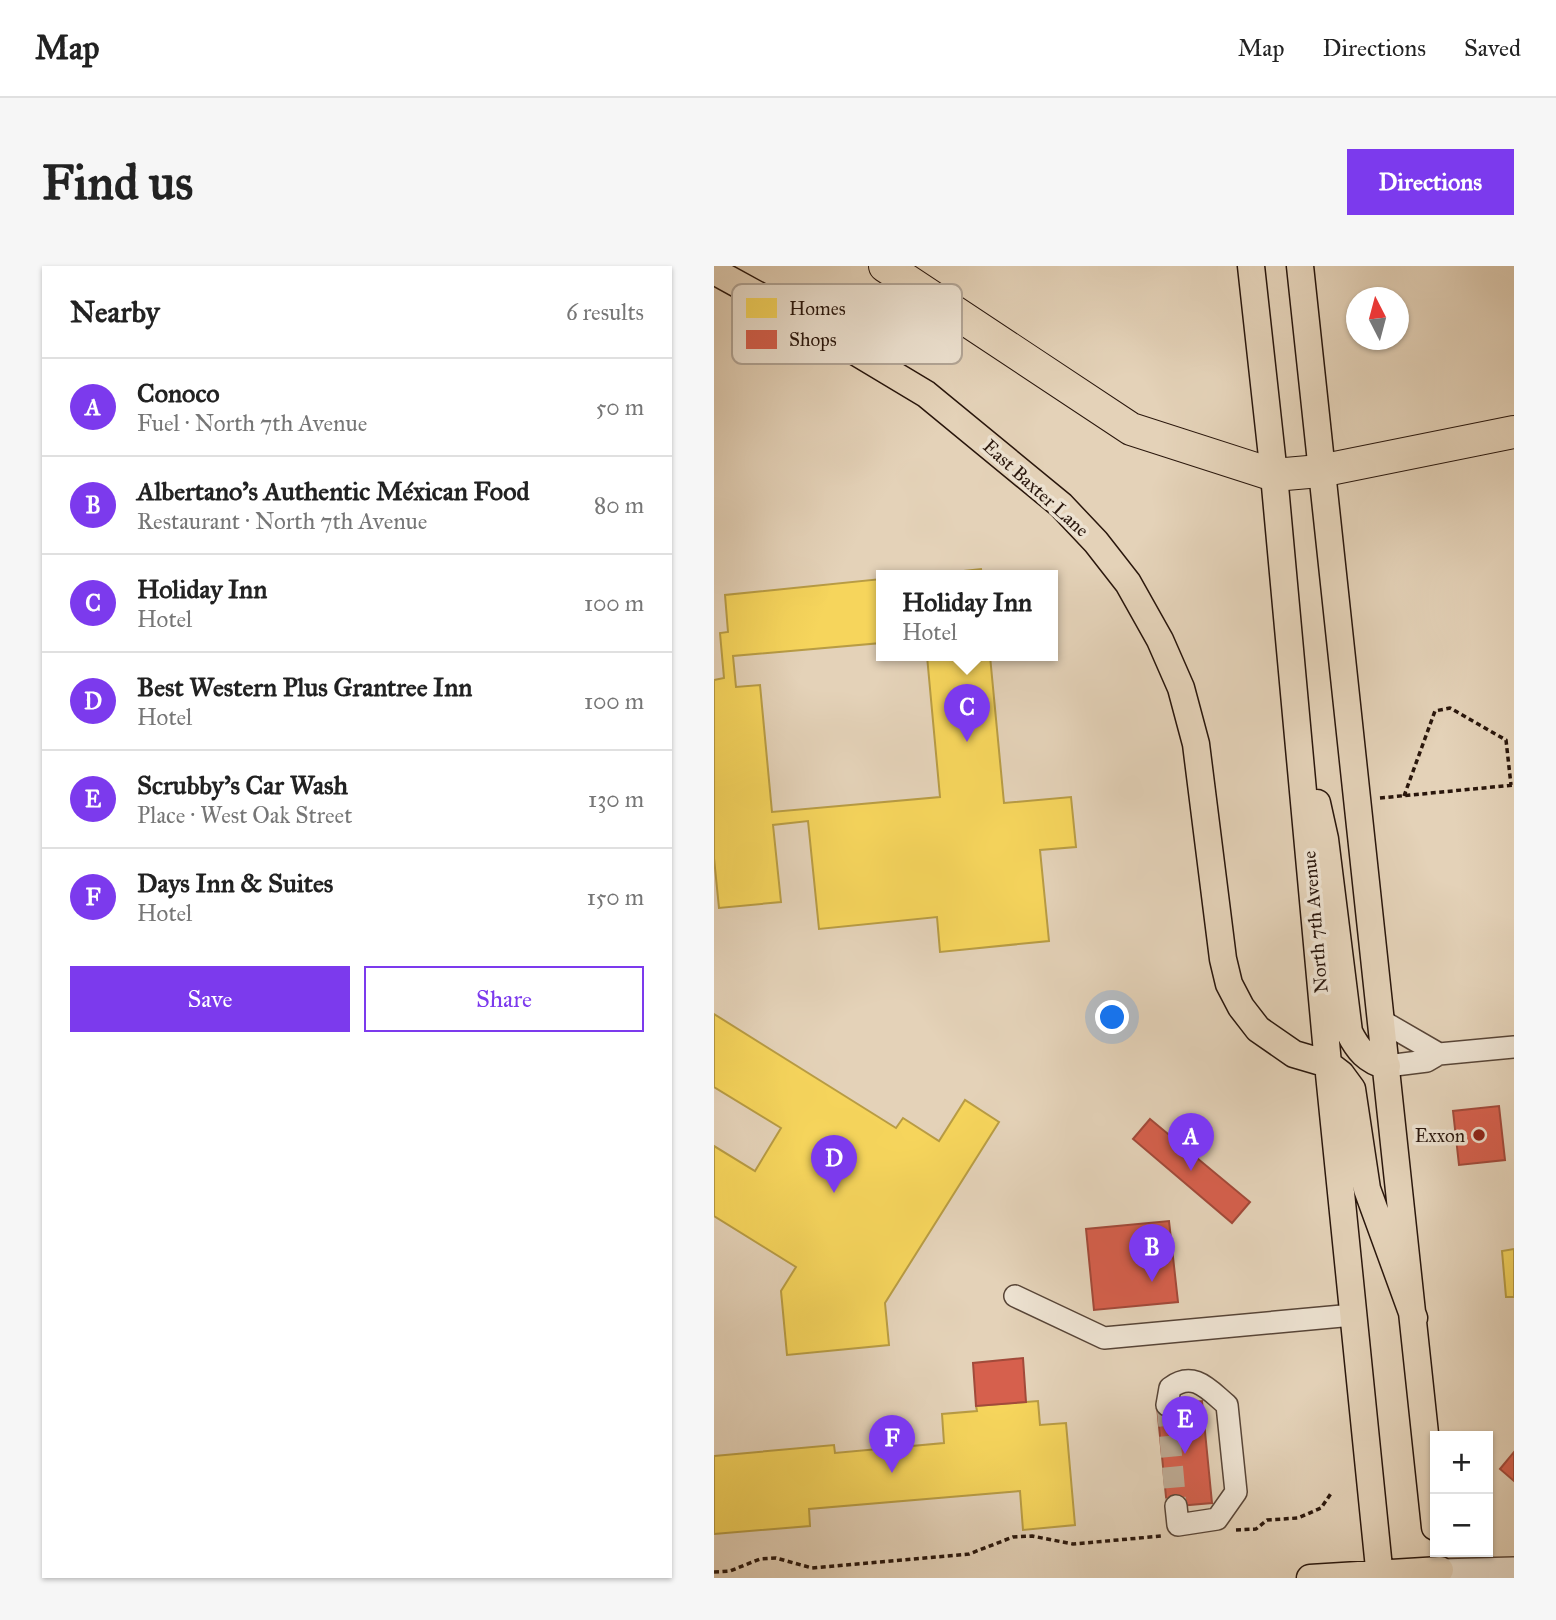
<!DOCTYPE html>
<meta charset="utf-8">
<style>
:root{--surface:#fff;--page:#f6f6f6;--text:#222;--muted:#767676;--line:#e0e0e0;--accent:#7c3aed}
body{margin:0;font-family:"IM FELL Great Primer",serif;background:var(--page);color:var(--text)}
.controls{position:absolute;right:21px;bottom:21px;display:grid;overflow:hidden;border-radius:0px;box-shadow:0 2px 5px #0004}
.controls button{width:63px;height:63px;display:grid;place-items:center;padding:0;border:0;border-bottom:2px solid var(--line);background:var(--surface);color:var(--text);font:35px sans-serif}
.compass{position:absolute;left:632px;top:21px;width:63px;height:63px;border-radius:50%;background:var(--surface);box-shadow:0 2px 5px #0004;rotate:354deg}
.you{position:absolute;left:399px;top:752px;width:24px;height:24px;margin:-18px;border:5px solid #fff;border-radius:50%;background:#1a73e8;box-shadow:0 0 0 10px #1a73e833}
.badge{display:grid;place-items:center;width:46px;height:46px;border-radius:50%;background:var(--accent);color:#fff;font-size:23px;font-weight:700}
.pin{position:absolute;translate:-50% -58px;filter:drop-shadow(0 2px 4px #0008)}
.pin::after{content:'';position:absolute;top:37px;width:24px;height:21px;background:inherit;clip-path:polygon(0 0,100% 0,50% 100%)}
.popup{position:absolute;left:162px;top:304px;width:182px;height:91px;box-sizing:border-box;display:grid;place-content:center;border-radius:0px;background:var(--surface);filter:drop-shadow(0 2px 5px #0005);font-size:23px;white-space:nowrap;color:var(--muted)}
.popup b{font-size:26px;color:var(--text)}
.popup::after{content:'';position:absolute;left:50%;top:100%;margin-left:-14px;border:14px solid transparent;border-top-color:var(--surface)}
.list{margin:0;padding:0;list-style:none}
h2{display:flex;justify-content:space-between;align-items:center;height:91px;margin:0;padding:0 28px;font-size:30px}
h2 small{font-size:23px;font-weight:400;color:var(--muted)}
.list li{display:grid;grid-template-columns:46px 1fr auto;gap:21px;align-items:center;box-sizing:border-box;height:98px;padding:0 28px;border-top:2px solid var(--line)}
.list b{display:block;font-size:26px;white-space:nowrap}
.list p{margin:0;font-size:23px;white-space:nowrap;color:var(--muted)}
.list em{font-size:23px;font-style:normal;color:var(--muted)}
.actions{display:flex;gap:14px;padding:21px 28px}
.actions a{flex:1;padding:16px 0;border:2px solid var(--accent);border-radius:0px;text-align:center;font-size:24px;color:var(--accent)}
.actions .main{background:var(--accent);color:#fff}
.map{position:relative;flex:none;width:800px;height:1312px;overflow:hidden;border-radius:0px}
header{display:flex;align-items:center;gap:42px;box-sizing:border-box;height:98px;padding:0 35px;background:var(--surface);border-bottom:2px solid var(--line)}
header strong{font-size:33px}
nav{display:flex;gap:38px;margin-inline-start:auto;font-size:24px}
.intro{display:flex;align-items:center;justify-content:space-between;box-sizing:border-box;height:168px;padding:0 42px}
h1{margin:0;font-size:49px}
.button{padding:18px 32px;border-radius:0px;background:var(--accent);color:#fff;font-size:24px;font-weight:700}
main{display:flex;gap:42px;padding:0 42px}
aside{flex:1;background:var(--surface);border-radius:0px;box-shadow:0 2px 5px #0004}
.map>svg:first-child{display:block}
.homes{fill:#f6d55c;stroke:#b89c44;stroke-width:2}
.shops{fill:#d6604d;stroke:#a24a3a;stroke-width:2}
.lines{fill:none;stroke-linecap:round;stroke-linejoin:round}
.minor-tunnel{stroke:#bfac96;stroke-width:21;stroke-dasharray:21 10;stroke-linecap:butt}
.minor-casing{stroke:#584537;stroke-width:24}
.major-casing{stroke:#29160c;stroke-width:29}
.highway-casing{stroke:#29160c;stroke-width:34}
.path{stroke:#29160c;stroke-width:3.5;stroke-dasharray:5 3.5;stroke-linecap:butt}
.minor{stroke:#ede2d1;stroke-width:21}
.major{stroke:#e4d2b8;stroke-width:26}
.highway{stroke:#e4d2b8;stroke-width:32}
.poi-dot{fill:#8f2418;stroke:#ede2d1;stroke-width:2.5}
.labels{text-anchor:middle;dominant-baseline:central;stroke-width:7;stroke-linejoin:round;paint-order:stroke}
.street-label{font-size:19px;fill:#29160c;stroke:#ede2d1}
.poi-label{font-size:19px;fill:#29160c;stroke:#ede2d1;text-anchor:end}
.key{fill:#ede2d1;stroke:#b2a596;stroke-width:2}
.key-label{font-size:19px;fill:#29160c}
</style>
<header>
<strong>Map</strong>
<nav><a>Map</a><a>Directions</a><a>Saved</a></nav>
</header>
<div class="intro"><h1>Find us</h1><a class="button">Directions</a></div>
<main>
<aside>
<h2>Nearby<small>6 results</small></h2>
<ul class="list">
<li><span class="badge">A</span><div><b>Conoco</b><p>Fuel · North 7th Avenue</p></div><em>50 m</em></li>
<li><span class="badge">B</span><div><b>Albertano's Authentic Méxican Food</b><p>Restaurant · North 7th Avenue</p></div><em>80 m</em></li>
<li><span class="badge">C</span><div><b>Holiday Inn</b><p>Hotel</p></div><em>100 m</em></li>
<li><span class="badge">D</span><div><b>Best Western Plus Grantree Inn</b><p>Hotel</p></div><em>100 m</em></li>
<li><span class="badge">E</span><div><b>Scrubby's Car Wash</b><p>Place · West Oak Street</p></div><em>130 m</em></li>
<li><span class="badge">F</span><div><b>Days Inn &amp; Suites</b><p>Hotel</p></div><em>150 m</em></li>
</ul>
<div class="actions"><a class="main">Save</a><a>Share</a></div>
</aside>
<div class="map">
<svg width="800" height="1312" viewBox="0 0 800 1312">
<rect width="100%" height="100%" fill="#e4d2b8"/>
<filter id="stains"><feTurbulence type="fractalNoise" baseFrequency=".00286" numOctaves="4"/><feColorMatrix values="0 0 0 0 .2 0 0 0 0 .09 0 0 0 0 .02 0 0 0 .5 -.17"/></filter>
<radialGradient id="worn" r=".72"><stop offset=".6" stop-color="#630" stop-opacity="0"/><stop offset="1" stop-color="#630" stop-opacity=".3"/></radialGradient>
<path class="homes" d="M267,303L268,310H203Z
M167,313V377L19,390L22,421L46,419L58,546L226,531L213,390H276L290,537L357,531L362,581L326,584L335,675L226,686L223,651L105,663L94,555L59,559L67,636L5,642L0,592V414L10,412L6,367L14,366L11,329Z
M0,748L182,862L189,852L225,875L251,834L285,856L171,1037L175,1079L73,1089L67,1025L82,1001L0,950V880L41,905L67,862L0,821Z
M800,983V1031H792L788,985Z
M324,1135L326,1159L352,1157L361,1259L309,1264L306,1225L95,1243L96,1260L0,1268V1190L120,1179L121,1187L230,1177L228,1148L263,1145L262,1140Z"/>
<path class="shops" d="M785,840L791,894L745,899L739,845Z
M436,853L536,936L518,957L419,873Z
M455,955L464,1036L380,1044L372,963Z
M309,1092L312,1136L262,1140L259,1097Z
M488,1135L498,1237L453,1241L443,1140Z
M800,1186V1215L786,1203Z"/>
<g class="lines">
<path class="minor-tunnel" d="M453,1139L462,1240"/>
<defs>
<path id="minor" d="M668,755L725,788
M673,800L713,795L725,788L800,781
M301,1030L390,1072L639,1049
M453,1139L456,1122C480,1104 495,1124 513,1139L522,1226L503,1253L464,1259L462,1240
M726,1304L800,1302"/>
<path id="major" d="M537,0L560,209L614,798L666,1312
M586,0L721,1261
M0,5L82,50L212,128L347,239L382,276L414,317L446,374L467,422L482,478L509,693L515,718L527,741L544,763L580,788L614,798L627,808L638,823L653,923L700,1052
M603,537L611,573L635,766C644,784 653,795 673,800
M596,1312L726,1304"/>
<path id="highway" d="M171,0L417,163L560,209L606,205L800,166"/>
</defs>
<use href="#minor" class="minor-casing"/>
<use href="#major" class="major-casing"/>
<use href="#highway" class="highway-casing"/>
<path class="path" d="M690,530L721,445L736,442L792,474L797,519
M666,532L800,519
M522,1264L542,1263L553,1254L584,1252L607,1242L618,1226
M0,1306L16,1305L46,1293L62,1292L98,1302L255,1288L299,1271L318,1270L359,1278L448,1270"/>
<use href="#minor" class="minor"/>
<use href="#major" class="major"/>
<use href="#highway" class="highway"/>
</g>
<circle class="poi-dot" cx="765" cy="869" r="7"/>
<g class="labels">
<g class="street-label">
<text transform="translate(322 222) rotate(42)">East Baxter Lane</text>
<text transform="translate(601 656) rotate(-95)">North 7th Avenue</text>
</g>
<g class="poi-label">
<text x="751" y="869">Exxon</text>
</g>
</g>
<rect x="18" y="18" width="230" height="80" rx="10" class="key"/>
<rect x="32" y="32" width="31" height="20" fill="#f6d55c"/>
<rect x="32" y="64" width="31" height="19" fill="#d6604d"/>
<g class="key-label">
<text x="75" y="49">Homes</text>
<text x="75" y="80">Shops</text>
</g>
<rect width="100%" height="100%" filter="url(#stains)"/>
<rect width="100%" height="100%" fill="url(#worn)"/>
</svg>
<div class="controls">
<button>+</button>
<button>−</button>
</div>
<svg class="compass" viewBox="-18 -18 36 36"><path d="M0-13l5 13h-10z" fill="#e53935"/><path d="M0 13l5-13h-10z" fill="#767676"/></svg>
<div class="you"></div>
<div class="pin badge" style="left:477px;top:905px">A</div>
<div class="pin badge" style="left:438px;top:1016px">B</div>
<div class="pin badge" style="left:253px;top:476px">C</div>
<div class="popup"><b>Holiday Inn</b>Hotel</div>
<div class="pin badge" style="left:120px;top:927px">D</div>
<div class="pin badge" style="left:471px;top:1188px">E</div>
<div class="pin badge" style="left:178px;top:1207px">F</div>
</div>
</main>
